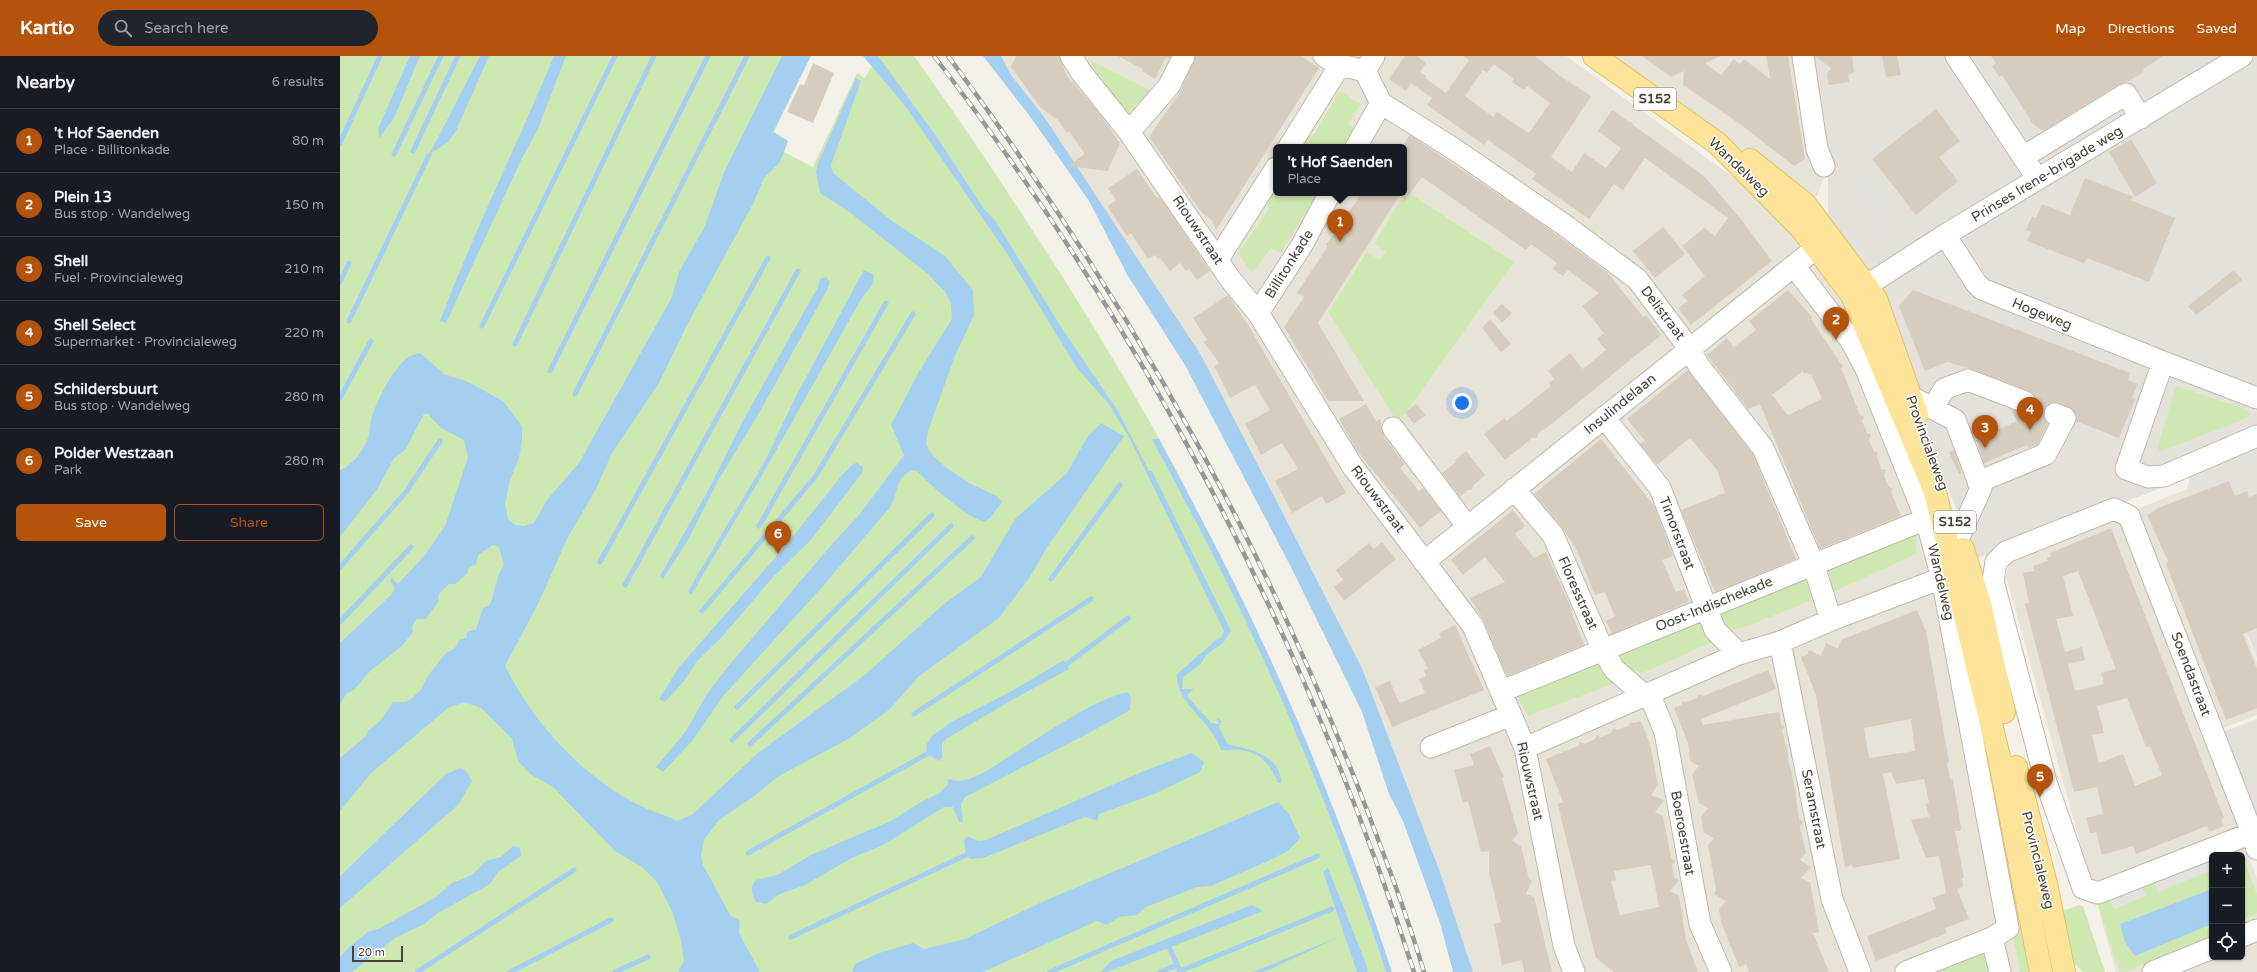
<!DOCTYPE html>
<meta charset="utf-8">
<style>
:root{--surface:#171b24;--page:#20242c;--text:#f1f3f6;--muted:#9ea1a6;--line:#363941;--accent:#b45309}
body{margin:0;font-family:"Varela Round",sans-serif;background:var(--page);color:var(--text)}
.controls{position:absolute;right:12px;bottom:12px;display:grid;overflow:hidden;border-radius:6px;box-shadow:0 1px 3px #0004}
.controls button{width:36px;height:36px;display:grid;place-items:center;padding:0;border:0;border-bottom:1px solid var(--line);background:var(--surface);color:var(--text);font:20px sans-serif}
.scale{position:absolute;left:12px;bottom:10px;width:51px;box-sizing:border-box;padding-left:4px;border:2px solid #484237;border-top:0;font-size:11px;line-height:14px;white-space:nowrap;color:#484237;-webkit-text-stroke:3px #fff;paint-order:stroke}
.you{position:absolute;left:1122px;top:347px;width:14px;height:14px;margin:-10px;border:3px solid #fff;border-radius:50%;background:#1a73e8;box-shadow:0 0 0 6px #1a73e833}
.badge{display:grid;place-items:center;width:26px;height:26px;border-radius:50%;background:var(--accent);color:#fff;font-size:13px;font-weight:700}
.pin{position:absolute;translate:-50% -33px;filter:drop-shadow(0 1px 2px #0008)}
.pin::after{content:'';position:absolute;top:21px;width:14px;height:12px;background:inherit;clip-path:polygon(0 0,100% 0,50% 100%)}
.popup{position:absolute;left:933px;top:88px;width:134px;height:52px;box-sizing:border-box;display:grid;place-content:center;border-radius:6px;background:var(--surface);filter:drop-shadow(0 1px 3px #0005);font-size:13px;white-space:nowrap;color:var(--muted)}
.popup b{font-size:15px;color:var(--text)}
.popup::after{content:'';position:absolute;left:50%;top:100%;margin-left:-8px;border:8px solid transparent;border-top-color:var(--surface)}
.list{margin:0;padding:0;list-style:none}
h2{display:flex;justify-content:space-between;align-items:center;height:52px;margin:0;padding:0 16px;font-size:17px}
h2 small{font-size:13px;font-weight:400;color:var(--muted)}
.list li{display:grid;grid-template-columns:26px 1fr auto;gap:12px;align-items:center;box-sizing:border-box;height:64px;padding:0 16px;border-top:1px solid var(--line)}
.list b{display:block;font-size:15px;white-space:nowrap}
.list p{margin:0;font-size:13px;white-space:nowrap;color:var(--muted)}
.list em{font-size:13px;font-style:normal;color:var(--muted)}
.actions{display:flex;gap:8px;padding:12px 16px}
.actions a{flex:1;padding:9px 0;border:1px solid var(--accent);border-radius:6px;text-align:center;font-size:14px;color:var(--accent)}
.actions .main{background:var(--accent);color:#fff}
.icon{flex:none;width:22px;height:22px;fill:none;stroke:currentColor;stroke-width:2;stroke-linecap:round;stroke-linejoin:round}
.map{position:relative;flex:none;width:1917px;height:916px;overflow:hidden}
header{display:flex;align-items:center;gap:24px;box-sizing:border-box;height:56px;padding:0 20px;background:var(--accent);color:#fff}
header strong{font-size:19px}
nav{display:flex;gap:22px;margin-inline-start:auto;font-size:14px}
.search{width:280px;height:36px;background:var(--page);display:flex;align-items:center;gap:10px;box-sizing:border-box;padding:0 14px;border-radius:22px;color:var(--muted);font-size:15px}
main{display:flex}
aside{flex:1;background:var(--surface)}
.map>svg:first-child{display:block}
.residential{fill:#e8e3d7;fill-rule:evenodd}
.industrial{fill:#e4e0da}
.green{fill:#cee8b2}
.parking{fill:#e3e1dd}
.water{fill:#a5cff0}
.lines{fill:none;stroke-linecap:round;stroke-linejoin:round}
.stream{stroke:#a5cff0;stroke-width:5}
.building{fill:#d6cdbe;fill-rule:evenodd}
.minor-tunnel{stroke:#d2cec5;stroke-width:21;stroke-dasharray:21 10;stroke-linecap:butt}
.minor-casing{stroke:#c0b9ab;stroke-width:23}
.major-casing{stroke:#e4c267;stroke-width:24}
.minor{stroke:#fff;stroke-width:21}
.major{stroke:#fee498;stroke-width:22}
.rail-casing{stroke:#979797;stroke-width:4.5}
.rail{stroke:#fff;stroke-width:3;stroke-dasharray:9;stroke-linecap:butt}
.labels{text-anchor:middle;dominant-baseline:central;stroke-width:3;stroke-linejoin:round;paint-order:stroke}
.shield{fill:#fff;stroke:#7f7b73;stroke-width:1}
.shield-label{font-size:13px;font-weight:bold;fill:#484237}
.street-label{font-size:14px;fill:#484237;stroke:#fff}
</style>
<header>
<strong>Kartio</strong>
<div class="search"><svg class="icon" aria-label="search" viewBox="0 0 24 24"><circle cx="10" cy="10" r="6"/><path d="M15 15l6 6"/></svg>Search here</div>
<nav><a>Map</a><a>Directions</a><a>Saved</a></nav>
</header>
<main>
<aside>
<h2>Nearby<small>6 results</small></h2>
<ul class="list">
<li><span class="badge">1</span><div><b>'t Hof Saenden</b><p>Place · Billitonkade</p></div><em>80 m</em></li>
<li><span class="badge">2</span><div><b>Plein 13</b><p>Bus stop · Wandelweg</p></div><em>150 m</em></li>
<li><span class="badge">3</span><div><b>Shell</b><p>Fuel · Provincialeweg</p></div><em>210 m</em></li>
<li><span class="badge">4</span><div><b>Shell Select</b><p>Supermarket · Provincialeweg</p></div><em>220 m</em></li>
<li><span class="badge">5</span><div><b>Schildersbuurt</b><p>Bus stop · Wandelweg</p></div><em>280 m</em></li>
<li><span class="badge">6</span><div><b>Polder Westzaan</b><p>Park</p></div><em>280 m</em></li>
</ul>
<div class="actions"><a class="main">Save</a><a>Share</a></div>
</aside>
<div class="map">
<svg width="1917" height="916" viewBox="0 0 1917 916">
<rect width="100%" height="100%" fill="#f4f1e9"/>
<path class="residential" d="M661,0H1226L1433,150L1505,236L1590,432L1696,916H1133L1100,816L1022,612L934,440L861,299L705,62L671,19ZM936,91H1064V137H936Z
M1258,0H1470L1488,110L1468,164Z
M1847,433L1871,488L1917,606V659L1865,679L1917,823V916H1776L1666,520L1671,504ZM1872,799H1902V901H1872Z"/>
<path class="industrial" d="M1470,0H1917V602L1847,433L1850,421L1638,502L1488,157V110Z
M1917,663V777L1881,677Z"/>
<path class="green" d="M0,0H470L434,76L448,85L444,96L473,111L517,17L525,22L533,8L540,4L538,0H574C626,72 674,145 722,220C769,295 815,371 855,450L819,383C846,437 874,491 900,545C956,665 1004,790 1046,916H0Z
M748,3L816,37L787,58Z
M1000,35L1021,48L1008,68L1016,75L1008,91H961L969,78L973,80Z
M936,129V137H984L977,138L941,197L931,192L912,217L898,197L929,153L927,142Z
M1066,135L1174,206L1058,367L988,256L1027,196L1039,204L1046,196L1034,188Z
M1836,330L1905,353L1912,358L1900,365L1816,397Z
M1575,476L1576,498L1493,536L1486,512Z
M1467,516L1475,543L1405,571L1389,575L1377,554Z
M1362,558L1377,584L1302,617L1289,612L1274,596Z
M1260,599L1280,625L1188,660L1174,636Z
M1895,794L1902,798L1917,838V857L1906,863L1907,867L1902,869V856L1904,855L1902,849V799H1892L1890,795Z
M1872,814V833L1780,868L1795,900L1872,868V881L1787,915H1779L1756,842L1813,824L1818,836Z
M1739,849L1743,850L1765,916H1743L1729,903L1717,857Z
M1685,870L1695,916H1680L1673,878L1675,874Z
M1642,896L1646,900L1649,916H1591Z"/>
<path class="parking" d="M1514,120L1539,134L1551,154V174L1548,182L1540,190L1533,181L1537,175L1539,161L1526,142L1509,132Z
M1872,800V814L1818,836L1813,824Z
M1801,829L1806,840L1774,853L1769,841Z"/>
<path class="water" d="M70,0H80L54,62L39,82L38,73Z
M140,0H149L116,75L108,86L89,99Z
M214,0H226L198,73L182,102L106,267L100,265C134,175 177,89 214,0Z
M442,0H471L433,76L448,85L440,106L424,122L414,146L346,271L319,327L272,397L256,433L227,483L199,546L165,610C193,666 238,716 293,746C307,754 323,758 338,765L353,758L418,697L526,618L605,547L641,521L675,463L727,417L748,380L761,367L784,380L706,493L690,521L659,562L578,621L549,654L510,682L439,720L414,740L379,764L364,784L361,799L363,809L390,859L400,865L399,877L420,916H338L344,905L341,884L332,855L317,826L302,811L275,795L213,731L190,718L178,705L172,683L141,652L124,646L108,652L31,717L0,755V702L26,680L28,675L41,664L53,646H66L72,642L81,634L87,621L105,598L115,592L119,584L126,582L127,576L136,573L143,552L150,549L159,518L164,509L159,491L153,489L138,499L136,509L129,511L127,518L115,528H109L99,538L98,546L86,563H77L72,570L73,576L61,591L30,615L15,633L6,638L0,649V587L51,539L55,532L50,525L52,522L58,528L85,499L105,470L128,401L124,384L101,372L88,358H84L65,394L54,402L38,432L0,481V414C14,408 24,394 29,379C30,374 30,367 32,361C38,342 52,314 68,301C71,299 76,298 80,297L104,318L126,325L163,345L182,370V385L179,402L170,424L165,448L168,463L175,469L184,470L194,467L207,444L239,407L332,241L339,216L364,172L385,114Z
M523,0H538L596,80L644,153L654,163L723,274L778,355L809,415H812L891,575L883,587L866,599L861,608L843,621L842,633H854L848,638V641L871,667L879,668L876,661L882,665L879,671L887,688C907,693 941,698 941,727H938C931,709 920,696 900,694C893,693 887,695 881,694C873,666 835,648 837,618L875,585L882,581L884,575L789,381L768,347L737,312L668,199L566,51Z
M643,0H661L671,19L705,62L861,299L934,440L1022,612L1100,816L1133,916H1113L1101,870L1063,765L1049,738L1022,656L951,511L845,309L788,220L749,145L692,63Z
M516,22L521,25L491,109L493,117L552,165L605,200L633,234L634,259L615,300L588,375L586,389L593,400L607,412L629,427L657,440L662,446L651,461L644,466C625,460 591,430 577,415L571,414C553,426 560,434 550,451L484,529L384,639L352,685L323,716L316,711L346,675L367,638L386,613L493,487L519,459L564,399L551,369L580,314L612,263L611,247L605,236L588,218L508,155L480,137L476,116L478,107Z
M524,214L534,219L532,229L520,245L421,421L351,539L348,535L424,407L456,340Z
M486,221L490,226L488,232L422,352L379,423L348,484L323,523L320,520L368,435L405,361L478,231L480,223Z
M812,383H819C861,461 902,539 938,620C981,716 1019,816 1052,916H1046C1013,816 974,716 931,620C895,539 854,461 812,383Z
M517,407L523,411L522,417L470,485L434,520L382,581L357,605L344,625L325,646L319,643L339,611L443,493L503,418L513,408Z
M724,604L729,613L672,644L606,683L602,688V702L599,705L587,698L586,689L592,680L611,666L670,636Z
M787,636L791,641L790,654L749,677L625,741L621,748L623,766H619L613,751H604L543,789L512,802L465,829L440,838L426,848L416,846C412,839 409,831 416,824L437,819L473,798L551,765L581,746L600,737L608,728V723C612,724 617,725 620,725C637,723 656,709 670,700C702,680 750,645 787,636Z
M852,697L864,706L860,716L814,738L759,758L757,765L745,761L643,802L630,803L626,799L624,785L627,780L638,785L646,784L804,715Z
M120,712L126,715L132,725L118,749L0,852V820L106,718Z
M938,746L949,758L960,782L948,795L928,805L871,830L857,831L806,851L797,859L779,861L767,869L757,865L643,916H512L515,908L539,897L573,887L584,893L625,883L702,846Z
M173,790L180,792L181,800L158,816L150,828L98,857L84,868L55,882L12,916H0V901L11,889L28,876L40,872L96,841L112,827L132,819L146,805L161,801Z
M988,812L1026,908L1028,916H1017L983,816Z
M1872,833V868L1795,900L1785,886L1780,868Z
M912,849L923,855L767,916H761L771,905Z
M999,881L924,916H913Z"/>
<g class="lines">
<path class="stream" d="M0,87L40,0
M73,95L118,0
M54,98L101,0
M0,226L9,207
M9,265L89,99
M142,270L275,0
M175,288L314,0
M210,315L368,0
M235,338L407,0
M0,342L31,285
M419,470L546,247
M260,506L428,202
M0,511L66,436L100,385
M711,523L780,429
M285,529L458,215
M362,555L475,421L573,258
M0,566L71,491
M727,608L788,562
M397,651L592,459
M574,658L751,543
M392,684L611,470
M410,688L632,482
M408,797L587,698
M451,881L626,799
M829,891L840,915L992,853
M77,916L234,814
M170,916L271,864
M275,916L308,901
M710,916L978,800
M820,916L837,909"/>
</g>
<path class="building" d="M676,0H719L727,20L759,57L780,87L768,115L727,110L745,98L729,75L727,77L718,64L701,52L671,11Z
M778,0H831L829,3L826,1L815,23L802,15L803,13Z
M856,0H961L979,12L876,174L872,164L862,157L809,81L840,36Z
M1065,0H1077L1086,7L1080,16L1086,20L1085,22L1106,37L1129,4L1123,0H1195L1220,20L1251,40L1211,101L1232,116L1244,97L1266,112L1281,92L1258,75L1272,54L1289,66H1292L1293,69L1364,120L1400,162L1432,205L1351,269L1338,252L1347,245L1342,239L1365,220L1342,190L1364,172L1375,180L1388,162L1305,102L1283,134L1274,128L1249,163L1192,123L1196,118L1165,96L1148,84L1144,89L1087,49L1092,42L1071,27L1066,35L1049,23ZM1154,8L1174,23L1172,26L1184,34L1187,30L1210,47L1189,77L1157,56L1153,61L1125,40L1143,14L1147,17Z
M1302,0H1381L1365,7L1381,19L1394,3L1400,8L1404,3L1430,23L1426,0H1448L1465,103L1454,110L1400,68L1343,29L1344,15L1331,21Z
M1475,0H1512L1514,16L1508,19L1509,26L1489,29L1487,19L1491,12Z
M1542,0H1557L1561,19L1546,21Z
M1651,0H1823L1803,13L1804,16L1787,26L1780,28L1703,75L1693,68L1662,19L1659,21L1652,10L1656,7Z
M473,7L494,17L473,67L447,56L460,28L464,29Z
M1596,53L1620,85L1599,101L1618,125L1576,159L1532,103Z
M1070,79L1198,165L1267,216L1303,261L1306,259L1321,279L1209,370L1198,377L1197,382H1192L1165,404L1144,378L1164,362L1167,365L1211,330L1209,327L1214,323L1208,315L1230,297L1243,313L1266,294L1257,283L1264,277L1242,250L1259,237L1228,214L1223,220L1213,213L1217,207L1191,188L1186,194L1082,121L1064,146V88Z
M1791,83L1817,127L1795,141L1769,96Z
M797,113L815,140L821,143L870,215L857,224L849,212L846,215L840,207L830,215L820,202L818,203L815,199L808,203L791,177L787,180L771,156L768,150L776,144L768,132Z
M1745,122L1794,141L1790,144L1835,162L1809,226L1747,202L1744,207L1687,185L1691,176L1686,174L1692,160L1696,162L1702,148L1730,159Z
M1022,137H1061L978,267L1024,345H988L944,271L964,241L957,237L988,190L986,189Z
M1323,171L1345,198L1315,222L1293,195Z
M1894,214L1902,224L1856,259L1848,250Z
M1448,234L1472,261L1471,263L1503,311L1501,312L1520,359L1524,361L1522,365L1527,377L1531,379L1529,383L1531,389L1534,395L1538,397L1537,400L1541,413L1546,414L1544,419L1546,425L1549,431L1553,433L1551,436L1561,460L1480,493L1420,348L1408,353L1367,299L1387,282L1394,291L1416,274L1409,265ZM1463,315L1464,318L1467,316L1469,319L1471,318L1482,343L1448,359L1432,339Z
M1573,234L1790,317L1788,324L1798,328L1792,342L1795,343L1779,382L1736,365L1734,355L1719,347L1713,346L1707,349L1704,354L1703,360L1708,368L1698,388L1688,392L1687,389L1644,407L1636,384L1677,365L1671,354L1686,358L1692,356L1696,350L1697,343L1700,342L1689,335L1632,313L1607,306L1585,315L1559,250Z
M888,239L907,267L1006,437L986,448L982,440L952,457L935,425L958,413L942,387L921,399L905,368L930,354L915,329L890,342L874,310L879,307L864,286L867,284L853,262Z
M1162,248L1172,257L1162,267L1153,257Z
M1150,263L1171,288L1161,296L1142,272Z
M1348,314L1413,398L1456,503L1375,536L1341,454L1385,437L1377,414L1350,382L1317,409L1300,388L1305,385L1287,363Z
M1026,348L1036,365L1040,363L1044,381L1065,408L1060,412L1079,435L1083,432L1101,455L1080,472L1018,396L999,363Z
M1076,348L1086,359L1074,368L1065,356Z
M1261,383L1315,451L1333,500L1322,504L1336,536L1344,533L1349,546L1272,578L1266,565L1275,561L1265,536L1255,539L1237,494L1222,471L1194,438Z
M1614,394L1622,417L1619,418L1609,396Z
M1126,395L1145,419L1133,430L1132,434H1128L1120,441L1102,417L1116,406L1115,404Z
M1889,425L1895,440L1907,435L1909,441L1917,438V572L1903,578L1917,613V652L1886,664L1826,508L1828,505L1807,459L1818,452Z
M1173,454L1185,470L1175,478L1194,502L1206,496L1232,554L1231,555L1244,589L1167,620L1144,565L1130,542L1165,526L1145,501L1123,519L1111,504Z
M1771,472L1884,762L1881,763L1884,770L1869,776L1867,770L1796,798L1793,790L1762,799L1756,776L1750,777L1746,762L1763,758L1757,731L1734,736L1685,548L1689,547L1683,517L1694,515L1693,510L1708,505L1707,502L1711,500L1710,497ZM1738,515L1776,613L1761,617L1764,628L1735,635L1728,608L1745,604L1742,591L1725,596L1716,563L1733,560L1723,520ZM1787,642L1806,691L1810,690L1822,719L1795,730L1783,698L1759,707L1752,679L1764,677L1757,650Z
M1042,486L1056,503L1004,545L994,531L1003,524L996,514L1029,487L1034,493Z
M1577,554L1586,575L1609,706L1607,707L1610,723L1613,724L1621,772L1620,775H1615L1624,822H1622L1623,831L1617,833L1629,863L1605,872L1607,877L1536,905L1527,880L1596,853L1592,842L1606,837L1599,800L1586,802L1571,764L1589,761L1586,748L1589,747L1584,723L1556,728L1551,716L1543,718L1560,803L1513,812L1512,809L1505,811L1476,639L1461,601L1467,599L1469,594L1481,600L1486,587L1498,593L1501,584ZM1571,663L1575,695L1529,702L1524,672Z
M1115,569L1144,634L1052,671L1035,631L1050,625L1059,647L1085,637L1079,623L1086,620L1084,614L1088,613L1078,594L1101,582L1099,577Z
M1428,614L1436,633L1361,663L1363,669L1439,656L1441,668L1445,671L1442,674L1448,698V704L1452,717L1459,763L1463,766L1460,770L1466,797L1460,804L1471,811L1461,822L1470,826L1479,876L1473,877L1489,916H1409L1406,908L1399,911L1381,866L1379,853L1386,845L1374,838L1376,834L1368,789L1374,782L1364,777L1361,761L1368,752L1359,747L1352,718L1359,710L1350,705L1348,687L1334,652L1341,649L1343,645L1347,646L1357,642L1359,638L1363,640Z
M1301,665L1310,688L1318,729L1311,739L1324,744L1315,756L1323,760L1331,802L1335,805L1332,809L1334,821L1339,824L1330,835L1339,839L1346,884L1358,916H1274L1256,902L1223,770L1218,748L1223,746L1206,703L1238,690L1240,686L1245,688L1255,683L1257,679L1261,681L1271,677L1274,672L1277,674L1288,670L1290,666L1294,667ZM1311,809L1319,851L1280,859L1271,825L1276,824L1274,815Z
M1150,690L1164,721L1162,722L1178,777L1172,785L1181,790L1189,823L1192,825L1186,838L1194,841L1212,916H1184L1182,904L1162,909L1154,868L1161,866L1149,816V795L1141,796L1128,745L1123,747L1114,714L1134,709L1130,698Z"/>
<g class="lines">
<path class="minor-tunnel" d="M1685,346L1715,358"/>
<defs>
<path id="minor" d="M731,0L741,16L789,76L891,224L918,257L1013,411L1133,570L1185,692L1224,890L1234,916
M984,0L1000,9L1025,15
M1463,0L1477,93L1484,110
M1616,0L1691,113
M1025,15L1041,47
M1025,15L1034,0
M1041,47L1114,93L1223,168L1297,223L1349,292L1359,310L1423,392L1473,507L1491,564
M789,76L829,30L844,0
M949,91L1000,9
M1016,91L1041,47
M1683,101L1786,38L1801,62
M1605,179L1636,227L1642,233L1823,306L1786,413L1808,421L1824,420L1917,380
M878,203L936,112
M1454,210L1510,283L1526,313L1586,463L1602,522L1666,861L1668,872L1652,882L1566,916
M1512,239L1605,179L1902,0
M918,257L962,189L990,137
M1823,306L1917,342
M1571,341L1615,364L1641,432L1619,481
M1593,352L1604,333L1628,324L1685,346
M1264,361L1320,432L1375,574L1399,598
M1053,372L1127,470
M1638,426L1706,398L1725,362L1715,358
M1174,433L1213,479L1263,594L1274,613L1304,639
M1084,506L1476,192
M1440,586L1492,843L1520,916
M1162,635L1586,463
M1309,637L1325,676L1360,868L1381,916
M1091,691L1171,659
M1185,692L1399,598L1440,586L1491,564L1602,522
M1912,777L1758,837L1743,832L1706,726L1653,525L1656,506L1666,496L1774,453L1789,460L1912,777L1917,793
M1902,880L1917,874
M1652,882L1660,916
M1813,916L1872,892"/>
<path id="major" d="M1254,0L1377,87L1461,172L1512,239L1595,436L1659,701L1701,916
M1410,104L1465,148L1536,243L1577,359
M1623,493L1641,552L1664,656
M1676,711L1706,828L1724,916"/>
</defs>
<use href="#minor" class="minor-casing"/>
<use href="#major" class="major-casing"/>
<use href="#minor" class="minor"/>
<use href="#major" class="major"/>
<defs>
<path id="rail" d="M594,0C805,275 968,587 1074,916
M608,0C779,230 922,481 1025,749C1046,804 1067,859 1084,916"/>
</defs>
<use href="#rail" class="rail-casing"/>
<use href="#rail" class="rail"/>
</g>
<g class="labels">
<g class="shield">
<rect x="1294" y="32" width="42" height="22" rx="3"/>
<rect x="1594" y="455" width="42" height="22" rx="3"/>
</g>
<g class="shield-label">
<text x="1315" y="43">S152</text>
<text x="1615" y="466">S152</text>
</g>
<g class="street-label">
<text transform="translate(1399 111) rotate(44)">Wandelweg</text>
<text transform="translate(1707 118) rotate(-31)">Prinses Irene-brigade weg</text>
<text transform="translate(858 174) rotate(56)">Riouwstraat</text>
<text transform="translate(949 208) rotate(-58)">Billitonkade</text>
<text transform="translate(1323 257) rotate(53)">Delistraat</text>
<text transform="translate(1702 258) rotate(22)">Hogeweg</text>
<text transform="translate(1280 348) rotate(-39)">Insulindelaan</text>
<text transform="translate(1587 387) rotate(70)">Provincialeweg</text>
<text transform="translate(1038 443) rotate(53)">Riouwstraat</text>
<text transform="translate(1337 477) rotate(69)">Timorstraat</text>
<text transform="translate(1601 526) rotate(77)">Wandelweg</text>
<text transform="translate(1238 537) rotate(66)">Floresstraat</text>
<text transform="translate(1374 548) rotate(-22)">Oost-Indischekade</text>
<text transform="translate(1851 618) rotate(69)">Soendastraat</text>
<text transform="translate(1190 725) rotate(77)">Riouwstraat</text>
<text transform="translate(1474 753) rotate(79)">Seramstraat</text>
<text transform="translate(1343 777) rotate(80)">Boeroestraat</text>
<text transform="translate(1698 804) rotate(76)">Provincialeweg</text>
</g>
</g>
</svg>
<div class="controls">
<button>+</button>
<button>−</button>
<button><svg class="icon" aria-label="locate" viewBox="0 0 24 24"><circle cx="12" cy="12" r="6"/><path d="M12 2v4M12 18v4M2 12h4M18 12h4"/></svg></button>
</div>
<div class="scale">20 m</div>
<div class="you"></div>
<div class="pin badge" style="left:1000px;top:186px">1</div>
<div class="popup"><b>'t Hof Saenden</b>Place</div>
<div class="pin badge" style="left:1496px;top:284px">2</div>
<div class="pin badge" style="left:1645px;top:392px">3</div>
<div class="pin badge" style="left:1690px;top:374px">4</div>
<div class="pin badge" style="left:1700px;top:741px">5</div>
<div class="pin badge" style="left:438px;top:498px">6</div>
</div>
</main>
